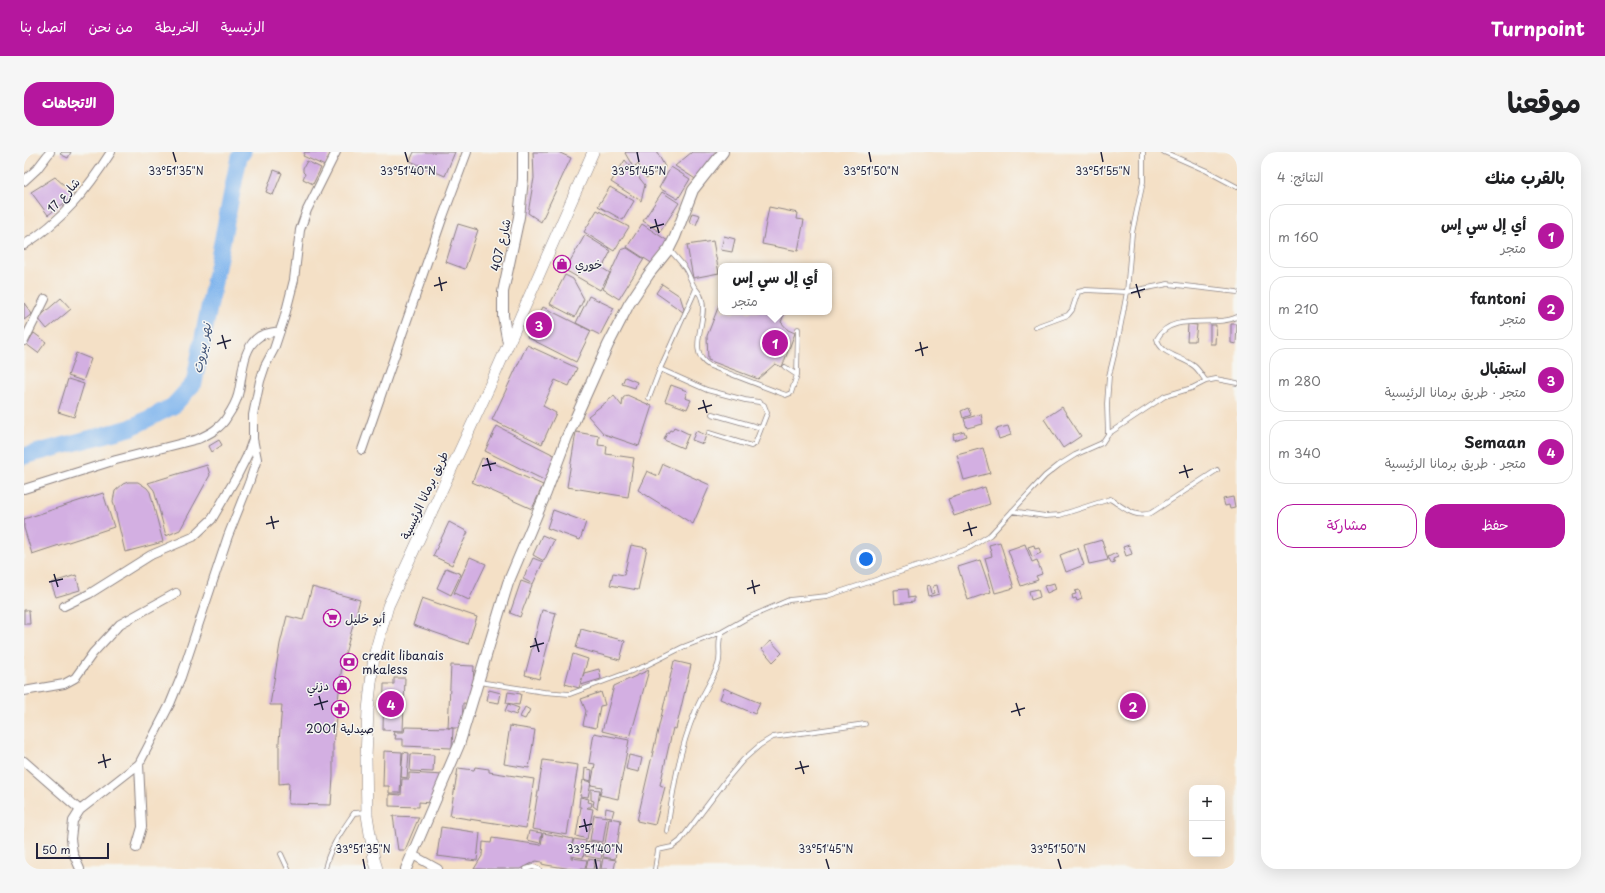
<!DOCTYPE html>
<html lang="ar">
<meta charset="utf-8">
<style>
:root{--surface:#fff;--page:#f6f6f6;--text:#202124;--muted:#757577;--line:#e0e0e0;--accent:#b5179e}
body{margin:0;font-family:"Playpen Sans","Playpen Sans Arabic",sans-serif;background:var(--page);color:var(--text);direction:rtl}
.controls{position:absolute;right:12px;bottom:12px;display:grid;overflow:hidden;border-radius:8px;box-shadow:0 4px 16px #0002}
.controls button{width:36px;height:36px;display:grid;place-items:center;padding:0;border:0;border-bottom:1px solid var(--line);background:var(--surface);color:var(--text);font:20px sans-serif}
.scale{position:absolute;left:12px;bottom:10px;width:73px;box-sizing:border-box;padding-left:4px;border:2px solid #22223b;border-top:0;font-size:11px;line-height:14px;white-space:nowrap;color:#22223b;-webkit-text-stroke:3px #f6f6f2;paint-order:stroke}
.you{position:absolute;left:842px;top:407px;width:14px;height:14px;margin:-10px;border:3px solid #fff;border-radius:50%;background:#1a73e8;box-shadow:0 0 0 6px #1a73e833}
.badge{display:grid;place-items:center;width:26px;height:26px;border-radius:50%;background:var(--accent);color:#fff;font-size:13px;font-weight:700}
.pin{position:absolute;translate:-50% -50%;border:2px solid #fff;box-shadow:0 1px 4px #0006}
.popup{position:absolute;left:694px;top:111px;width:114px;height:52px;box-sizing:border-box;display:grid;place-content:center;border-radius:8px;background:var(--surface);filter:drop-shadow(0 1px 3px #0005);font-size:13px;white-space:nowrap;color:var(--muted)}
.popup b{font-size:15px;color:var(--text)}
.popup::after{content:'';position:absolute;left:50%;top:100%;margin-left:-8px;border:8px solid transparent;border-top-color:var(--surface)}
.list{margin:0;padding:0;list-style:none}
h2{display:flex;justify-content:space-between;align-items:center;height:52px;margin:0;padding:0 16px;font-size:17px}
h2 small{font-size:13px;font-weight:400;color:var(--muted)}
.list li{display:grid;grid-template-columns:26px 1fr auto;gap:12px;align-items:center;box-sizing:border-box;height:64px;margin:0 8px 8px;padding:0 8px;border:1px solid var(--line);border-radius:16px}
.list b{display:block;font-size:15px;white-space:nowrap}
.list p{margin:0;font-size:13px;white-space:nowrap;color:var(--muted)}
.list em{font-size:13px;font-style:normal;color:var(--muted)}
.actions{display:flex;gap:8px;padding:12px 16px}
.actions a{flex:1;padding:9px 0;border:1px solid var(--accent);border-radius:16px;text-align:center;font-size:14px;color:var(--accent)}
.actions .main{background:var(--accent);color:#fff}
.map{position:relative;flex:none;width:1213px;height:717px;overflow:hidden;direction:ltr;border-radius:16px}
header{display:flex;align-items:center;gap:24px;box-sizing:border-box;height:56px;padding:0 20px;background:var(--accent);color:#fff}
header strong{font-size:19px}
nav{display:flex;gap:22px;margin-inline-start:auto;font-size:14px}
.intro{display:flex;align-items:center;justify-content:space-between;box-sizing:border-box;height:96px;padding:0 24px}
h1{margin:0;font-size:28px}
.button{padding:10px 18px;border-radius:16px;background:var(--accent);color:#fff;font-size:14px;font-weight:700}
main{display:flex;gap:24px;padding:0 24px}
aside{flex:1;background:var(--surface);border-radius:16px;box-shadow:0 4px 16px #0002}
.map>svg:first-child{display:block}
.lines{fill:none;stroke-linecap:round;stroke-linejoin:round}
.river{stroke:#7eb4ed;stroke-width:17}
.building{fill:#d3afe2}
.service-casing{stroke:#8b8180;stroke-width:5.5}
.minor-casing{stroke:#8b8180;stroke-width:10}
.tertiary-casing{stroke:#8b8180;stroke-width:12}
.secondary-casing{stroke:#8b8180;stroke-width:12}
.service{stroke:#fff;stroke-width:4}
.minor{stroke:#fff;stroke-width:8}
.tertiary{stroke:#fff;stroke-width:10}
.secondary{stroke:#fff;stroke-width:11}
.ticks{fill:none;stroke:#22223b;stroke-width:1.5}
.labels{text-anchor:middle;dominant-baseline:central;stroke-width:3;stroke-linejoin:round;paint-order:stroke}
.street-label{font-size:12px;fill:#22223b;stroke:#f6f6f2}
.poi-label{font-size:12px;fill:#22223b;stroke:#f6f6f2;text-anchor:start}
.water-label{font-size:13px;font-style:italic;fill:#425579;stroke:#f6f6f2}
.ticks-label{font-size:10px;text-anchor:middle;fill:#22223b;stroke:#f6f6f2;stroke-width:3;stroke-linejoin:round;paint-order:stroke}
</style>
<header>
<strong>Turnpoint</strong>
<nav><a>الرئيسية</a><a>الخريطة</a><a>من نحن</a><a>اتصل بنا</a></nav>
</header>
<div class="intro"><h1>موقعنا</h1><a class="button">الاتجاهات</a></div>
<main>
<aside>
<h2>بالقرب منك<small>النتائج: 4</small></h2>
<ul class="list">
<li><span class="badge">1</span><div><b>أي إل سي إس</b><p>متجر</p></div><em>160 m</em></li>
<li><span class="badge">2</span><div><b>fantoni</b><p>متجر</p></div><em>210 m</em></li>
<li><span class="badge">3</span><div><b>استقبال</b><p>متجر · طريق برمانا الرئيسية</p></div><em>280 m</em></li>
<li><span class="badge">4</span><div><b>Semaan</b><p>متجر · طريق برمانا الرئيسية</p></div><em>340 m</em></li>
</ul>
<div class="actions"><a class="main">حفظ</a><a>مشاركة</a></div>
</aside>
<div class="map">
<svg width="1213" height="717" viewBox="0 0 1213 717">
<rect width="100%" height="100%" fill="#f6f6f2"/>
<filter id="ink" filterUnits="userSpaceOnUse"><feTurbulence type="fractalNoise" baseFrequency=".025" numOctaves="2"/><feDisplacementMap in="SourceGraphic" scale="8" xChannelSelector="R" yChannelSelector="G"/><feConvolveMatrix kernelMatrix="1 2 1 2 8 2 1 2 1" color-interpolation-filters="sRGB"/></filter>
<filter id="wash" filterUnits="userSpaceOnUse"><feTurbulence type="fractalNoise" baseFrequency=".012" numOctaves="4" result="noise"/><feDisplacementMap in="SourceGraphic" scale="16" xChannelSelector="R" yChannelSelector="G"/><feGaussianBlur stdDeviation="0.9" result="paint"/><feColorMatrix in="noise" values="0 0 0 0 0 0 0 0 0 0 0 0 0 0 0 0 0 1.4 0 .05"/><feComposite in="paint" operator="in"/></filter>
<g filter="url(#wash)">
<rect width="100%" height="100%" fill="#f4e0c6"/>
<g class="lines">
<path class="river" d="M0,304L106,276L149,254L170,231L215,5L219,0"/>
</g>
<g id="blocks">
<path class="building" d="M38,0H47L44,6L36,2Z
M281,0H307L301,14L279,4Z
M390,0H431L421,24L386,9Z
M509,0H534L547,6L517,70L504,61L510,26Z
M602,0H633L641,15L622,26L614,12L609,15L601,1Z
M668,0H693L673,28L651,14Z
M601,8L621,33L617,49L587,30Z
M283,9L297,16L289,32L279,27L281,22L279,20V16Z
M647,15L666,27L654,47L635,36Z
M250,18L258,21L249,43L242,40Z
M31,25L51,43L24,63L7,40Z
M586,35L610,49L599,68L574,54Z
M638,40L655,51L636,80L619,69Z
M745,55L774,61L773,67L780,68L774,99L738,92Z
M573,58L605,75L590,99L560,80Z
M668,61L676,63L672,73L665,70Z
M434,72L454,78L441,117L422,110Z
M618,72L644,89L629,112L603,95Z
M561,83L587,99L578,116L586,121L576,138L541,118Z
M700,84L711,87L708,100L697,98Z
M689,89L695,121L669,126L663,93Z
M603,96L620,107L595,147L579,137L597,98Z
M541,123L549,127L560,147L551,165L526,152Z
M638,132L656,144L660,157L659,160L632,141Z
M565,144L590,156L576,183L552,171Z
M37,146L47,157L23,177L14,166Z
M697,148V160H761L757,170L764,178L771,181L758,215L751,212L734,227L684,208L683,184Z
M0,151L8,162L0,168Z
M519,155L567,179L552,210L503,185Z
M1164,172L1173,173L1171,189H1163Z
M1207,172H1213L1212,192L1207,191Z
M1186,173H1192L1191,192H1186Z
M10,181L22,190L14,201L2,192Z
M503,193L553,216L545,234L531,228L519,254L532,261L518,292L468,268Z
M52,201L67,207L59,229L44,224Z
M601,225L613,230L611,236L598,232Z
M44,227L60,232L50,265L34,260Z
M647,233L663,239L661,246L667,248L663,257L641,249Z
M603,243L628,254L615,294L580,282L564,264L590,244L598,254L599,246Z
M1038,255L1057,284L1039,296L1020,267Z
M944,256L947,263L939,266L937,259Z
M957,262L959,272L943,276L940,267Z
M473,274L534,305L522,329L461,299Z
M984,274L987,283L975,287L972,277Z
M650,275L665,282L659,296L640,288L643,281H644L646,278L648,279Z
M672,279L682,283L679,292L668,288Z
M940,279L942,284L930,288L929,282Z
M552,280L575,284L574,293L583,294L582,302L610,306L604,345L543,335Z
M195,288L198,293L188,300L185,294Z
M959,296L966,321L940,328L933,303Z
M458,306L519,333L508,357L448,330Z
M639,312L686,333L669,372L614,338L623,319L634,324Z
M183,313L186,323L156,378L142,384L130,338L124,331Z
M104,330H114L123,336L126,340L139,390L101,400L89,349L91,339L99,332Z
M961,335L966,352L930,364L924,347Z
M79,341L90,375L8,402L0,376V367Z
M1209,345L1211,356L1206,357L1205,353L1201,354L1199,347Z
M529,358L562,370L556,388L523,376Z
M425,370L444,380L428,413L409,404Z
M518,383L530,388L520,409L509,403Z
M1078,388L1084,408L1065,412L1060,393Z
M976,390L990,436L971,441L961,406L968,404L965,393Z
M1001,392L1008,410L1013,408L1018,422L1012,424L1014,428L997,434L984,398Z
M607,393L623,396L614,438L586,433L589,421L600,423Z
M1010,393L1011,397L1015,396L1017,401L1008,405L1004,395Z
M1105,393L1108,402L1102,404L1099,395Z
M1054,396L1060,413L1042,420L1036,403Z
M1092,401L1094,405L1089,407L1091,411L1088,412L1084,405Z
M446,405L462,412L445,448L430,441Z
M509,406L519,410L509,432L499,427Z
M956,408L967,440L944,448L934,415Z
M422,416L437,422L427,443L413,436Z
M52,423L56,438L32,445L27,431Z
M497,429L508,433L496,465L486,461Z
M1030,431L1032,437L1023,441L1020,434Z
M913,433L915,442L904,445L902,435L905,434L907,442L910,441L909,434Z
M288,435L336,448L318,513L309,593V625L307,653L264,652L265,631L255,632V590L258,553H246L256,492L263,464L279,468Z
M883,437L884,446L890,445V450L871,452L870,438Z
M1014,437L1016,445L1007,448L1005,439Z
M1055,438L1058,447L1053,449L1052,446L1049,447L1048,443L1052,442L1051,439Z
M398,446L453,465L444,492L389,473Z
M0,458H5L6,472H0Z
M518,458L532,461L515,527L501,523Z
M557,477L601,489L596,508L552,496Z
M747,489L758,501L749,510L738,497Z
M549,502L564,507L555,536L541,532Z
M650,509L667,513L652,577L649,576L636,633L641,635L631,673L613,669Z
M427,513L450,514L448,552L439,551L438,576H424Z
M575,517L577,527L557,533L560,521Z
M625,518L606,586L578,579L590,534Z
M370,526H381L379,579L359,578L360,532H370Z
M700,536L736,551L731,562L696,547Z
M465,538L477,541L475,551L463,549Z
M484,540L497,542L495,553L482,551Z
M577,540L581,553L576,554L572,576L559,573L562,559L557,547Z
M484,552L495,556L492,563L481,559Z
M501,555L506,558L501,567L496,565Z
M486,574L511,578L505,616L480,612Z
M381,575L429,576L428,596L379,594V587H371L372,583H369L370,580H380Z
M570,581L605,588L594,647L576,643L578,635L567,633L571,612L565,611Z
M360,599L378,600L376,641H365V634H359Z
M379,600L385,601L383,626L377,625Z
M387,602L410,603L409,620L386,619Z
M605,603L618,606L615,620L602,617Z
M519,608L554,613L543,683L508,677Z
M451,615L465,617V620L510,627L502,676L426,664L434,616L450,618Z
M561,616L568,618L567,629L560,627Z
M385,621L419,623L407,651L395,650V655L365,654V642L377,643L378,627H385Z
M559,628L567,630L564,645L556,644Z
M567,637L576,638L573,657L569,654L570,649L567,648Z
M556,645L565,647L564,650L568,651L567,655H564L563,656L569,657L563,687L552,684L557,655H555Z
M582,656L590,658L588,665L581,664Z
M570,663L583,665L579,690L566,688Z
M369,664L395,665L381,698H374Z
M585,666L597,668L591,707L579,705Z
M417,675L456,681L453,709L413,704Z
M505,679L518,681L516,691L503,688Z
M519,681L549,687L547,697L550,687L562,689L559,706L547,704V706L563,708L561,717H548L522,713L518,712V710L512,709L497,717H450L458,704L459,690L467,691L468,686L517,693Z
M564,689L580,692L577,707L561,704Z
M579,706L592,708L590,717H577Z
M564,707L571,708L569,717H562Z
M572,708L577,709L576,717H570Z"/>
</g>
</g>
<g filter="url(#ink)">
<use href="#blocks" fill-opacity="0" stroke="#8b8180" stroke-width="1"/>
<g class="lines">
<defs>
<path id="service" d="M1140,0L1183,19L1213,35
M645,97C650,103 656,109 661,116C665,122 667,130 671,136C674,140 677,142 678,148C684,170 661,200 686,214L751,239L762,243L767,241L773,223L774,177
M1011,175L1044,163L1048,158L1054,140L1062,138L1103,140L1144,132L1213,140
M761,215L773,223
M636,217L683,238L721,248L735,250L740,253L743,261L731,292L727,294L685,281
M1182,229C1178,224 1175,218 1170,214C1157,204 1137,203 1133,187C1147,159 1190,176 1213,165
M625,246L636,217L672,137
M688,262L737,276
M1084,282L1141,244L1168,236L1182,229L1192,227L1213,231
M988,359L1021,364L1036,363L1086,347C1100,355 1110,367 1127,361L1193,318
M455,530L520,540L546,542L621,514L659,495L698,480L721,467L765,448L803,444L915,407L943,397L966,383L1021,324L1035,313L1051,303L1078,291L1084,282L1083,252L1085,224L1094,187L1103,140L1108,81L1119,30V0
M643,679C649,638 655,598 671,560C677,544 688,529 694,513C698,502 692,491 698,480
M257,702L264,717
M301,717C305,696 318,679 330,661L342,660
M502,717L509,715L515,717
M631,717L634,698L648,695L656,689L703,627L719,608L736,593L749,585L841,572"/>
<path id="minor" d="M0,29L13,17L26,0
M0,93C38,69 63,38 87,0
M0,189L21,147
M338,298L418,67L443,0
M0,337L92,308L174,287C185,282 197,276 203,265C207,259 212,251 214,243C219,225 217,196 236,184C242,181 250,180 256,179
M40,454L65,442L127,403L169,385L188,367L213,324L223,304L229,287
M0,539L40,532L51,526L69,501L96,472L152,441
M0,609L56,658
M112,696L118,675L115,612
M387,702L414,717
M56,717L49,701L47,687L49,669L56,658L115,612L146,552L157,525L204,384L225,331L233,307L229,287V263L236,229L241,214L250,197L260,167L270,128L276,78L283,58L312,0"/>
<path id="tertiary" d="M484,191L479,164V140L495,65L499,27V0
M382,717L435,593L484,431L522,341L543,285L584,193L605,152L625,122L645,97L651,85L669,38L699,0"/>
<path id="secondary" d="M353,717L350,707L343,663L342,606L344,558L350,504L364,454L468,229L569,0"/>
</defs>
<use href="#service" class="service-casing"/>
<use href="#minor" class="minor-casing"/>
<use href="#tertiary" class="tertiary-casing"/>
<use href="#secondary" class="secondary-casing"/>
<use href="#service" class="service"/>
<use href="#minor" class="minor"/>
<use href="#tertiary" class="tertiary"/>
<use href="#secondary" class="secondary"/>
</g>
</g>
<path class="ticks" d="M149,0L152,10M381,0L384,10M613,0L615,10M845,0L847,10M1077,0L1079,10M631,67L635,81M626,76L640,72M415,125L418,139M1112,132L1116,146M410,134L423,130M1107,141L1121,137M198,183L202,197M896,190L899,204M193,192L207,188M891,199L904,195M679,248L683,261M674,257L688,253M463,306L467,319M1160,313L1164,326M458,314L472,311M1155,321L1169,317M247,364L250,377M944,370L948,384M242,372L255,369M939,379L953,375M30,422L34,435M728,428L731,442M25,430L39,427M723,437L736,433M511,486L515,500M506,495L520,491M295,544L299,558M992,551L996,564M290,553L304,549M987,560L1001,556M79,602L82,616M776,609L780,622M74,611L87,607M771,617L785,614M560,667L563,680M555,675L568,672M339,707L341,717M571,707L573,717M802,707L805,717M1034,707L1037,717"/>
<defs>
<symbol id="shop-ring" viewBox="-11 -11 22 22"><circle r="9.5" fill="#f6f6f2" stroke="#b5179e" stroke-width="1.5"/><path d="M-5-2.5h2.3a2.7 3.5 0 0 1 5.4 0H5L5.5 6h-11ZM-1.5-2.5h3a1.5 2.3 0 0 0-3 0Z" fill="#b5179e"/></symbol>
<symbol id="supermarket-ring" viewBox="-11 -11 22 22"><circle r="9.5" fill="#f6f6f2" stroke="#b5179e" stroke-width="1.5"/><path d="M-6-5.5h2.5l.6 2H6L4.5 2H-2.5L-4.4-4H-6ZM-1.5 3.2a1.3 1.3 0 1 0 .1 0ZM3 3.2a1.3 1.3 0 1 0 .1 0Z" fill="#b5179e"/></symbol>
<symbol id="bank-ring" viewBox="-11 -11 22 22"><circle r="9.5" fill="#f6f6f2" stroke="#b5179e" stroke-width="1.5"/><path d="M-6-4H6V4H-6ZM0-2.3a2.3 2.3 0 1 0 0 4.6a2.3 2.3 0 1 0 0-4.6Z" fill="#b5179e"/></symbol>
<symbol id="pharmacy-ring" viewBox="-11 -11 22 22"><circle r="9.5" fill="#f6f6f2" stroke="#b5179e" stroke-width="1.5"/><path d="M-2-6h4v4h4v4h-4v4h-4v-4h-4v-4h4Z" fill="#b5179e"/></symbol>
</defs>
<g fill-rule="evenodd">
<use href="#shop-ring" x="528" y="102" width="20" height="20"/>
<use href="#supermarket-ring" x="298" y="456" width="20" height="20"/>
<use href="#bank-ring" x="315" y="500" width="20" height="20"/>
<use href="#shop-ring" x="308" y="523" width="20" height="20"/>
<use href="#pharmacy-ring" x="306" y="547" width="20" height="20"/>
</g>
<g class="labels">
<g class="street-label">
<text transform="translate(39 43) rotate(-48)">شارع 17</text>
<text transform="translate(476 93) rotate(-77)">شارع 407</text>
<text transform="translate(400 343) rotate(-65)">طريق برمانا الرئيسية</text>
</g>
<g class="poi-label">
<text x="551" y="112">خوري</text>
<text x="321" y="466">أبو خليل</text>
<text x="338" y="503">credit libanais<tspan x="338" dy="14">mkaless</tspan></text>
<text x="305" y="533" text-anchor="end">دزني</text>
<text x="316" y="576" text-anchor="middle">صيدلية 2001</text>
</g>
<g class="water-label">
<text transform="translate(177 196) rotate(-79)">نهر بيروت</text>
</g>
</g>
<g class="ticks-label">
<text x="152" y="23">33°51'35"N</text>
<text x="384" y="23">33°51'40"N</text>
<text x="615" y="23">33°51'45"N</text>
<text x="847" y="23">33°51'50"N</text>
<text x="1079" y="23">33°51'55"N</text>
<text x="339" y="701">33°51'35"N</text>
<text x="571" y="701">33°51'40"N</text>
<text x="802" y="701">33°51'45"N</text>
<text x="1034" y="701">33°51'50"N</text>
</g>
</svg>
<div class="controls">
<button>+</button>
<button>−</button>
</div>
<div class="scale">50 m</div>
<div class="you"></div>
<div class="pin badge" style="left:751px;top:191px">1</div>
<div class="popup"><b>أي إل سي إس</b>متجر</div>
<div class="pin badge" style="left:1109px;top:554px">2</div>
<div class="pin badge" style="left:515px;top:173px">3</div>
<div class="pin badge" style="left:367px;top:552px">4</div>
</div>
</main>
